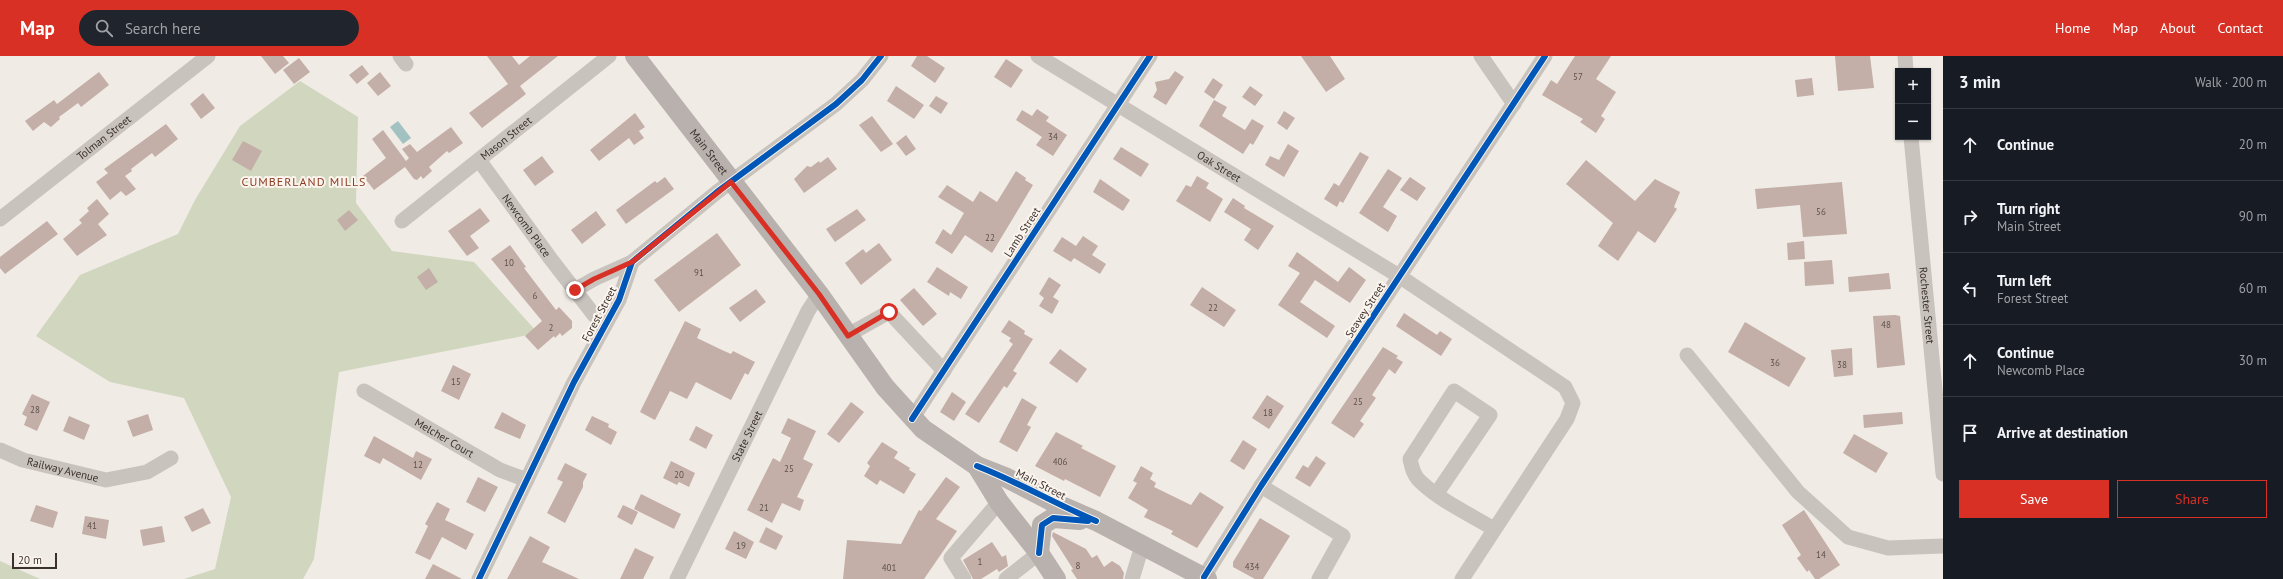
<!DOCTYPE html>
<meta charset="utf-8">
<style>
:root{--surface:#171b24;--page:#20242c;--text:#f1f3f6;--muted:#9ea1a6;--line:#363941;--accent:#d93025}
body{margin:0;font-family:"PT Sans",sans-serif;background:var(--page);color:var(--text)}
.controls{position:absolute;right:12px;top:12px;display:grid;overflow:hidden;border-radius:0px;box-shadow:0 1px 3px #0004}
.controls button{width:36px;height:36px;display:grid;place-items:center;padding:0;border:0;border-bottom:1px solid var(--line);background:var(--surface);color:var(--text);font:20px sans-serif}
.scale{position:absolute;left:12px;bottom:10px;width:45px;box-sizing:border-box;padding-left:4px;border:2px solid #3b302b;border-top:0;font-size:11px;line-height:14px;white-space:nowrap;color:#3b302b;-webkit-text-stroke:3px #fbf5ee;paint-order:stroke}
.stop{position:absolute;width:12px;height:12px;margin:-9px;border:3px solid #d93025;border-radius:50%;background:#fff}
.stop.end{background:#d93025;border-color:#fff;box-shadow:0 1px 4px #0008}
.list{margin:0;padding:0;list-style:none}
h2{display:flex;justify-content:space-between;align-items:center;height:52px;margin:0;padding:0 16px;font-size:17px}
h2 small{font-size:13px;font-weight:400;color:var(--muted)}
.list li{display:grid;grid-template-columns:26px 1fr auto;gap:12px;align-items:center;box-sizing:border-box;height:72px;padding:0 16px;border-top:1px solid var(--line)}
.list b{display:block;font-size:15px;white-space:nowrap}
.list p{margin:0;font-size:13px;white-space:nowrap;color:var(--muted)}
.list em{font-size:13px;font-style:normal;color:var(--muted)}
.actions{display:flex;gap:8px;padding:12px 16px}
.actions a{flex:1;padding:9px 0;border:1px solid var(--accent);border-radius:0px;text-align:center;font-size:14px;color:var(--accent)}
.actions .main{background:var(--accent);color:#fff}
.icon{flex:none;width:22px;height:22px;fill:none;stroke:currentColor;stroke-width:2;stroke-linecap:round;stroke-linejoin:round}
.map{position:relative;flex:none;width:1943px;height:523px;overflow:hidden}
header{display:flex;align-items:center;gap:24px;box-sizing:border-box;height:56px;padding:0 20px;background:var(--accent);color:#fff}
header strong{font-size:19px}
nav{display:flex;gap:22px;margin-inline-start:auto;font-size:14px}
.search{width:280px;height:36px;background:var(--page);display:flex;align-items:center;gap:10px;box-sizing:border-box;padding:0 14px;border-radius:22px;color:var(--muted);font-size:15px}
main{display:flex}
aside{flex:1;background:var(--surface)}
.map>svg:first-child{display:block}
.green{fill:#d1d6bf}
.water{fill:#a1c2c1}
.building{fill:#c3afa7}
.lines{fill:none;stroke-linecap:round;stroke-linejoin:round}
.minor{stroke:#c9c3be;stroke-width:15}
.major{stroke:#b8b1ad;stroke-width:20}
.cycleway-casing{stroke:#fbf5ee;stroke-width:8}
.cycleway{stroke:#0057b8;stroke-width:6}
.route{stroke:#d93025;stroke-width:5}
.labels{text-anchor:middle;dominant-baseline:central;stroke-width:4;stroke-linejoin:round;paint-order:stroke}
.number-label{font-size:9px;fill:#5d504a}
.street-label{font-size:11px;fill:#3b302b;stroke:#fbf5ee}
.neighbourhood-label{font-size:12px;letter-spacing:1px;fill:#8c3b22;stroke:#fbf5ee}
</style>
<header>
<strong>Map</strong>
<div class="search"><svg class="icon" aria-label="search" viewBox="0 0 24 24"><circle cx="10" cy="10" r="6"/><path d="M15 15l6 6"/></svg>Search here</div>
<nav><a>Home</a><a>Map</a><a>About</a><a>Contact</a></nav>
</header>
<main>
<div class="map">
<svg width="1943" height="523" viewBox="0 0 1943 523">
<rect width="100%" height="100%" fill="#f0ebe5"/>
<path class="green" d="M300,25L358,61L356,147L392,195L474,206L538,277L339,316L314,503L303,523H184L215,513L231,441L184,342L110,326L36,280L80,219L178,178L195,144L240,70Z
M0,505L40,523H0Z"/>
<path class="water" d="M398,65L411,82L403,88L390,71Z"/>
<path class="building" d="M261,0H283L289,7L275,18Z
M487,0H512L519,9L530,0H558L520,30L526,38L482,72L469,57L508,28Z
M917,0H927L945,12L935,27L911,10Z
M1301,0H1330L1345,23L1326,36Z
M1575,0H1611L1596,23L1616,36L1601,60L1605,63L1596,77L1580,66L1583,63L1542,39L1551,24L1557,28Z
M1835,0H1870L1874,32L1838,35Z
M299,2L310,16L294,28L283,14Z
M1006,3L1023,14L1011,32L994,21Z
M362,9L369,18L357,28L349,19Z
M1175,15L1184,21L1166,49L1153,41L1157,34L1155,26L1169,23Z
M99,16L109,29L81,51L78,47L59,61L60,63L51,71L44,66L33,75L25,65L54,44L57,48Z
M380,16L391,30L378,40L367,27Z
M1213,22L1223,29L1214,43L1204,36Z
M1812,22L1814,39L1797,41L1795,24Z
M896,30L924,49L914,63L887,45Z
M1250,30L1263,39L1255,50L1242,41Z
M203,37L215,52L201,63L190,48Z
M936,40L948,47L941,58L929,50Z
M1214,44L1227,51L1222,60L1245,74L1252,63L1264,70L1253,89L1250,87L1243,98L1199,70Z
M1037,53L1049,61L1046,65L1067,79L1053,100L1036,89L1042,81L1016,64L1022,54L1032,60Z
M1284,55L1295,62L1287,74L1277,67Z
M635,57L645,71L639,75L644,82L634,89L629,82L599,105L590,94Z
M872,60L893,88L881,96L859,69Z
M166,68L178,83L155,101L152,97L131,113L132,115L125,120L136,133L126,140L121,135L110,144L96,126L108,117L104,113Z
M451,71L463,87L449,97L447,95L429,111L432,115L423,123L421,120L417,124L414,123L405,111L374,134L363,120L386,102L372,83L383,74L406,105L409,102L402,93L410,88L417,96Z
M906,79L916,93L906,100L896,87Z
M243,85L262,95L251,115L232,104Z
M1288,88L1299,95L1284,121L1265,109L1270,100L1279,104Z
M1121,91L1149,108L1141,121L1113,103Z
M1360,96L1369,101L1343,147L1340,145L1337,151L1324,143L1334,127L1339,130Z
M542,100L554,116L535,130L523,114Z
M828,101L837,113L804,137L794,123L807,110L811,111L819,105L820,107Z
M1586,104L1635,145L1655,123L1680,136L1674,151L1677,153L1655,187L1638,175L1618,205L1598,190L1613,167L1566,128Z
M1388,113L1402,122L1383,151L1397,160L1388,176L1359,157Z
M1016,115L1026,122L1025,124L1033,129L992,197L965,179L952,198L935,187L943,173L951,179L964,157L938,141L947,129L973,146L980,135L997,146Z
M1197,120L1209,127L1206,132L1223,143L1210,166L1176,145L1186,129L1191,131Z
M665,121L674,133L626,168L616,154L655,125L657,127Z
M1410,121L1426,132L1417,145L1400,134Z
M1100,123L1130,144L1123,155L1093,136Z
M1842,126L1847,178L1803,181L1800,149L1757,153L1755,133Z
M1233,142L1245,150L1244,152L1274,170L1258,194L1244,184L1251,173L1224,156Z
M97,143L109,158L98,168L107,179L77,200L63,183L82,167L79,164L89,155L87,152Z
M480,152L490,165L470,180L479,192L467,200L448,175Z
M857,153L866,164L835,186L826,173Z
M349,154L358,164L345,175L337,164Z
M596,155L606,169L582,188L571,174Z
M47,165L58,178L5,218L0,212V201Z
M717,177L741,209L679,256L654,224Z
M1083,180L1098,190L1092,199L1106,208L1100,218L1074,202L1071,206L1053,195L1062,181L1076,190Z
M1804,185L1805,203L1788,204L1787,187Z
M879,187L892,204L861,229L845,207L863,193L866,197Z
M510,189L526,211L524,212L556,254L559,251L572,265V272L562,280L560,277L555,282L554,280L538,294L525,280L542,265L491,203Z
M1297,196L1338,226L1349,211L1366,224L1350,247L1315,224L1300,246L1335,270L1327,282L1278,249L1300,217L1288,210Z
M1832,204L1834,228L1805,230L1804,206Z
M937,211L968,231L961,243L950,236L949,240L927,226Z
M429,212L438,226L426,234L417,221Z
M1889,217L1891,233L1849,236L1848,221Z
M1049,221L1061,229L1053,241L1059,245L1052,258L1039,250L1044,242L1039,238Z
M1202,231L1236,254L1224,271L1190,249Z
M914,232L937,258L923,270L900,244Z
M756,233L766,246L740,266L729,252Z
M1404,257L1437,279L1440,275L1452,283L1441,300L1396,270Z
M1895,259L1900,260L1905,309L1877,312L1873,260Z
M1009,264L1025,275L1024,278L1033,283L1013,315L1017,317L1007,332L1004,330L979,367L965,358L1013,288L1009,285L1011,282L1001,276Z
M685,265L701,273L697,282L722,294L731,298L733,295L755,306L748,319L745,317L731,344L696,326L687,343L670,335L655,364L640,356Z
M1745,266L1806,302L1789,331L1728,296Z
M1383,291L1398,300L1396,302L1403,306L1395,318L1389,313L1372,339L1376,342L1360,365L1364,368L1354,382L1331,367Z
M1852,292L1853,319L1834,321L1831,294Z
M1060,293L1087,313L1077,327L1049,307Z
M453,309L471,318L459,344L441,335Z
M952,336L966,346L954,365L940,356Z
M32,338L50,346L37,375L24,369L27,361L22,358Z
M1267,339L1284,350L1269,373L1252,362Z
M1022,342L1037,351L1027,369L1031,371L1017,396L999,386Z
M851,346L864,356L839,387L827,378Z
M502,356L526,369L520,383L494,372Z
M1902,356L1903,368L1864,372L1863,359Z
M148,358L153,374L133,381L127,365Z
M69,360L90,369L84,384L63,375Z
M592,360L609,368L608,371L617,376L611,389L585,374Z
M788,362L816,375L803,403L813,408L797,441L804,444L800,455L782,447L772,467L747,454L773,402L780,406L791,382L781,377Z
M696,370L713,379L706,393L689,384Z
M1056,376L1083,390L1081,392L1116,410L1100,441L1065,423L1064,425L1035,410Z
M1854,378L1888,397L1876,417L1843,397Z
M374,380L413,402L416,395L432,403L421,424L383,402L380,408L364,400Z
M1243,384L1257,393L1244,414L1230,405Z
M882,386L898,396L894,402L910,412L909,414L916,418L904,438L880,424L877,429L864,420L870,410L867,407Z
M1316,400L1326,407L1310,431L1295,422L1303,409L1308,412Z
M671,405L695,417L689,431L679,426L677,429L663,422Z
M565,407L587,418L583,426V431L565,467L547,457L563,426L557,423Z
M1141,410L1153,417L1150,423L1156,427L1154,431L1191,449L1200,436L1224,451L1197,492L1171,478L1173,475L1144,461L1148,454L1128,442L1137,427L1133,425Z
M478,421L498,431L485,456L466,446Z
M946,421L960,431L936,463L957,475L924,523H843L847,484L901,488L919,454L921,455Z
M641,438L681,458L674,473L634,453Z
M437,446L450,453L445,464L474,478L466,494L442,481L430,504L415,497L428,470L425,468Z
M36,449L58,456L53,472L30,465Z
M623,449L638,456L632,469L617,461Z
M203,452L211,467L192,476L184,461Z
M1804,454L1840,509L1819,523H1815L1809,514L1807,516L1797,502L1801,499L1782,469Z
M85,460L109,464L106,483L82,478Z
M1260,462L1290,480L1263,523H1255L1233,511V506Z
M162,470L165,486L143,490L140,474Z
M766,471L783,480L776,494L759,486Z
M734,475L754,486L746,503L725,493Z
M1053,476L1086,493L1092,502L1097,499L1104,511L1112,505L1120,510L1124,517L1123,523H1077L1071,514L1073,513L1052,480Z
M530,480L550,491L542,506L579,523H507Z
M992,486L1002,501L1006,499L1008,510L999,516L997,513L981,523H973L963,504Z
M635,492L654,501L643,523H620Z
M433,508L462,523H425Z"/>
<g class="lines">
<g class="minor">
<path d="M400,0L406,8"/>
<path id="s1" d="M1038,0L1399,220L1565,331L1573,347L1567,363L1462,523"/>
<path d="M1481,0L1514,48"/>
<path d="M1905,0L1906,15"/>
<path id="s2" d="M1911,81L1943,418"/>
<path id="s3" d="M479,104L550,202L594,259L604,269"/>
<path id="s4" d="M0,163L208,0"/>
<path id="s5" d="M402,165L609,0"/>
<path d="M575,234L594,223L632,206"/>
<path d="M848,279L889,256L944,315"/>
<path d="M1687,299L1798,436L1848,481L1888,492L1943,490"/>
<path id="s6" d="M364,335L500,414L527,424"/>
<path d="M912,363L1150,0"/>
<path id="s7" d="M0,394L23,404L106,424L147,416L171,402"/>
<path d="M1261,430L1343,480L1319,523"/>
<path d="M1437,437L1490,359L1454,335L1410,403C1412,412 1414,421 1422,427C1441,445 1471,459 1494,473"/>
<path d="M1204,521L1261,430L1545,0"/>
<path d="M479,523L574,326L619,244L632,206L717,136L836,48L862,24L881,0"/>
<path id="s8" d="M677,523L808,255L819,238"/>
<path d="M964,523L951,502L999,446"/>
<path d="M1006,523L1039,497"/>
<path d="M1132,523L1142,490"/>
</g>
<g class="major">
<path id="s9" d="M635,0L819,238L885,331L923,373L977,410L1005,421L1059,449L1096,465L1207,523"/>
<path d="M977,410L999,446L1039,497L1056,523"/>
<path d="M1039,497L1042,469L1053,462L1080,464"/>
</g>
<defs>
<path id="cycleway" d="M912,363L1150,0
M977,410C1018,426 1056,448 1096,465
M1039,497L1042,469L1053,462L1088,465
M1204,521L1261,430L1545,0
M479,523L574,326L619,244L632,206L717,136L836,48L862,24L881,0"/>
</defs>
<use href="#cycleway" class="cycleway-casing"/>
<use href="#cycleway" class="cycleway"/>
</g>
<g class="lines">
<path class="route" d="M575,234L594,223L632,206L731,126L819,238L848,280L889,256"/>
</g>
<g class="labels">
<g class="number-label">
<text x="1578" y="20">57</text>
<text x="1053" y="80">34</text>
<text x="1821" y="155">56</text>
<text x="990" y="181">22</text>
<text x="509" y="206">10</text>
<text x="699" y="216">91</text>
<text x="535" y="239">6</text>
<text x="1213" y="251">22</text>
<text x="1886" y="268">48</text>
<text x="551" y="271">2</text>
<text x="1775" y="306">36</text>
<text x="1842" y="308">38</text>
<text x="456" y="325">15</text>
<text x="1358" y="345">25</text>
<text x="35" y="353">28</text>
<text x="1268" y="356">18</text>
<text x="1060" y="405">406</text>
<text x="418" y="408">12</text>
<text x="789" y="412">25</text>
<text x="679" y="418">20</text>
<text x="764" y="451">21</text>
<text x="92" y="469">41</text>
<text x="741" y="489">19</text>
<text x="1821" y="498">14</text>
<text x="980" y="505">1</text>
<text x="1078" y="509">8</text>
<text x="1252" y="510">434</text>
<text x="889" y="511">401</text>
</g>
<g class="street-label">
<text stroke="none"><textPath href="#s4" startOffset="132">Tolman Street</textPath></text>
<text stroke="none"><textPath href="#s5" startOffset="133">Mason Street</textPath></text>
<text stroke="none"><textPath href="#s9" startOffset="121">Main Street</textPath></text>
<text stroke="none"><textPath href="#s1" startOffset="212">Oak Street</textPath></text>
<text stroke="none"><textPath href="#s3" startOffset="81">Newcomb Place</textPath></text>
<text transform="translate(1022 176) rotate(-57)">Lamb Street</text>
<text stroke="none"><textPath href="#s2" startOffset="169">Rochester Street</textPath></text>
<text transform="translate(1365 254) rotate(-57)">Seavey Street</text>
<text transform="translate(599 258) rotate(-62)">Forest Street</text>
<text stroke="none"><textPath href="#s8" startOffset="159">State Street</textPath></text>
<text stroke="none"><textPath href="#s6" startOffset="93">Melcher Court</textPath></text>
<text stroke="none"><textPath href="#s7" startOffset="66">Railway Avenue</textPath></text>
<text transform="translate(1041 428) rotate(27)">Main Street</text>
</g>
<g class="neighbourhood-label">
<text x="304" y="125">CUMBERLAND MILLS</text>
</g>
</g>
</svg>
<div class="controls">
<button>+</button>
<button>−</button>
</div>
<div class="scale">20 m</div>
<div class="stop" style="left:889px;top:256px"></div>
<div class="stop end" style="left:575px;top:234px"></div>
</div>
<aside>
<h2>3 min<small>Walk · 200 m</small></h2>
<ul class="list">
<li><svg class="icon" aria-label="ahead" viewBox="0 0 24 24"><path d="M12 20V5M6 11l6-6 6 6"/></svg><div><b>Continue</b></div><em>20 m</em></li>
<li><svg class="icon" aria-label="right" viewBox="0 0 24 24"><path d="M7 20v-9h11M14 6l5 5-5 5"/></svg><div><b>Turn right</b><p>Main Street</p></div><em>90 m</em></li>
<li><svg class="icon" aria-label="left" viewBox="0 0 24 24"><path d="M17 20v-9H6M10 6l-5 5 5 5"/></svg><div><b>Turn left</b><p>Forest Street</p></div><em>60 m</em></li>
<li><svg class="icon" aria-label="ahead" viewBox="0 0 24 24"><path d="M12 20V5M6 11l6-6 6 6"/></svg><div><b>Continue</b><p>Newcomb Place</p></div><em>30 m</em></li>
<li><svg class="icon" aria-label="arrive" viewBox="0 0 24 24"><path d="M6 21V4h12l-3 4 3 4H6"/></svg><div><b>Arrive at destination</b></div></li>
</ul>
<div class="actions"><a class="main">Save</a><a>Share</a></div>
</aside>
</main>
